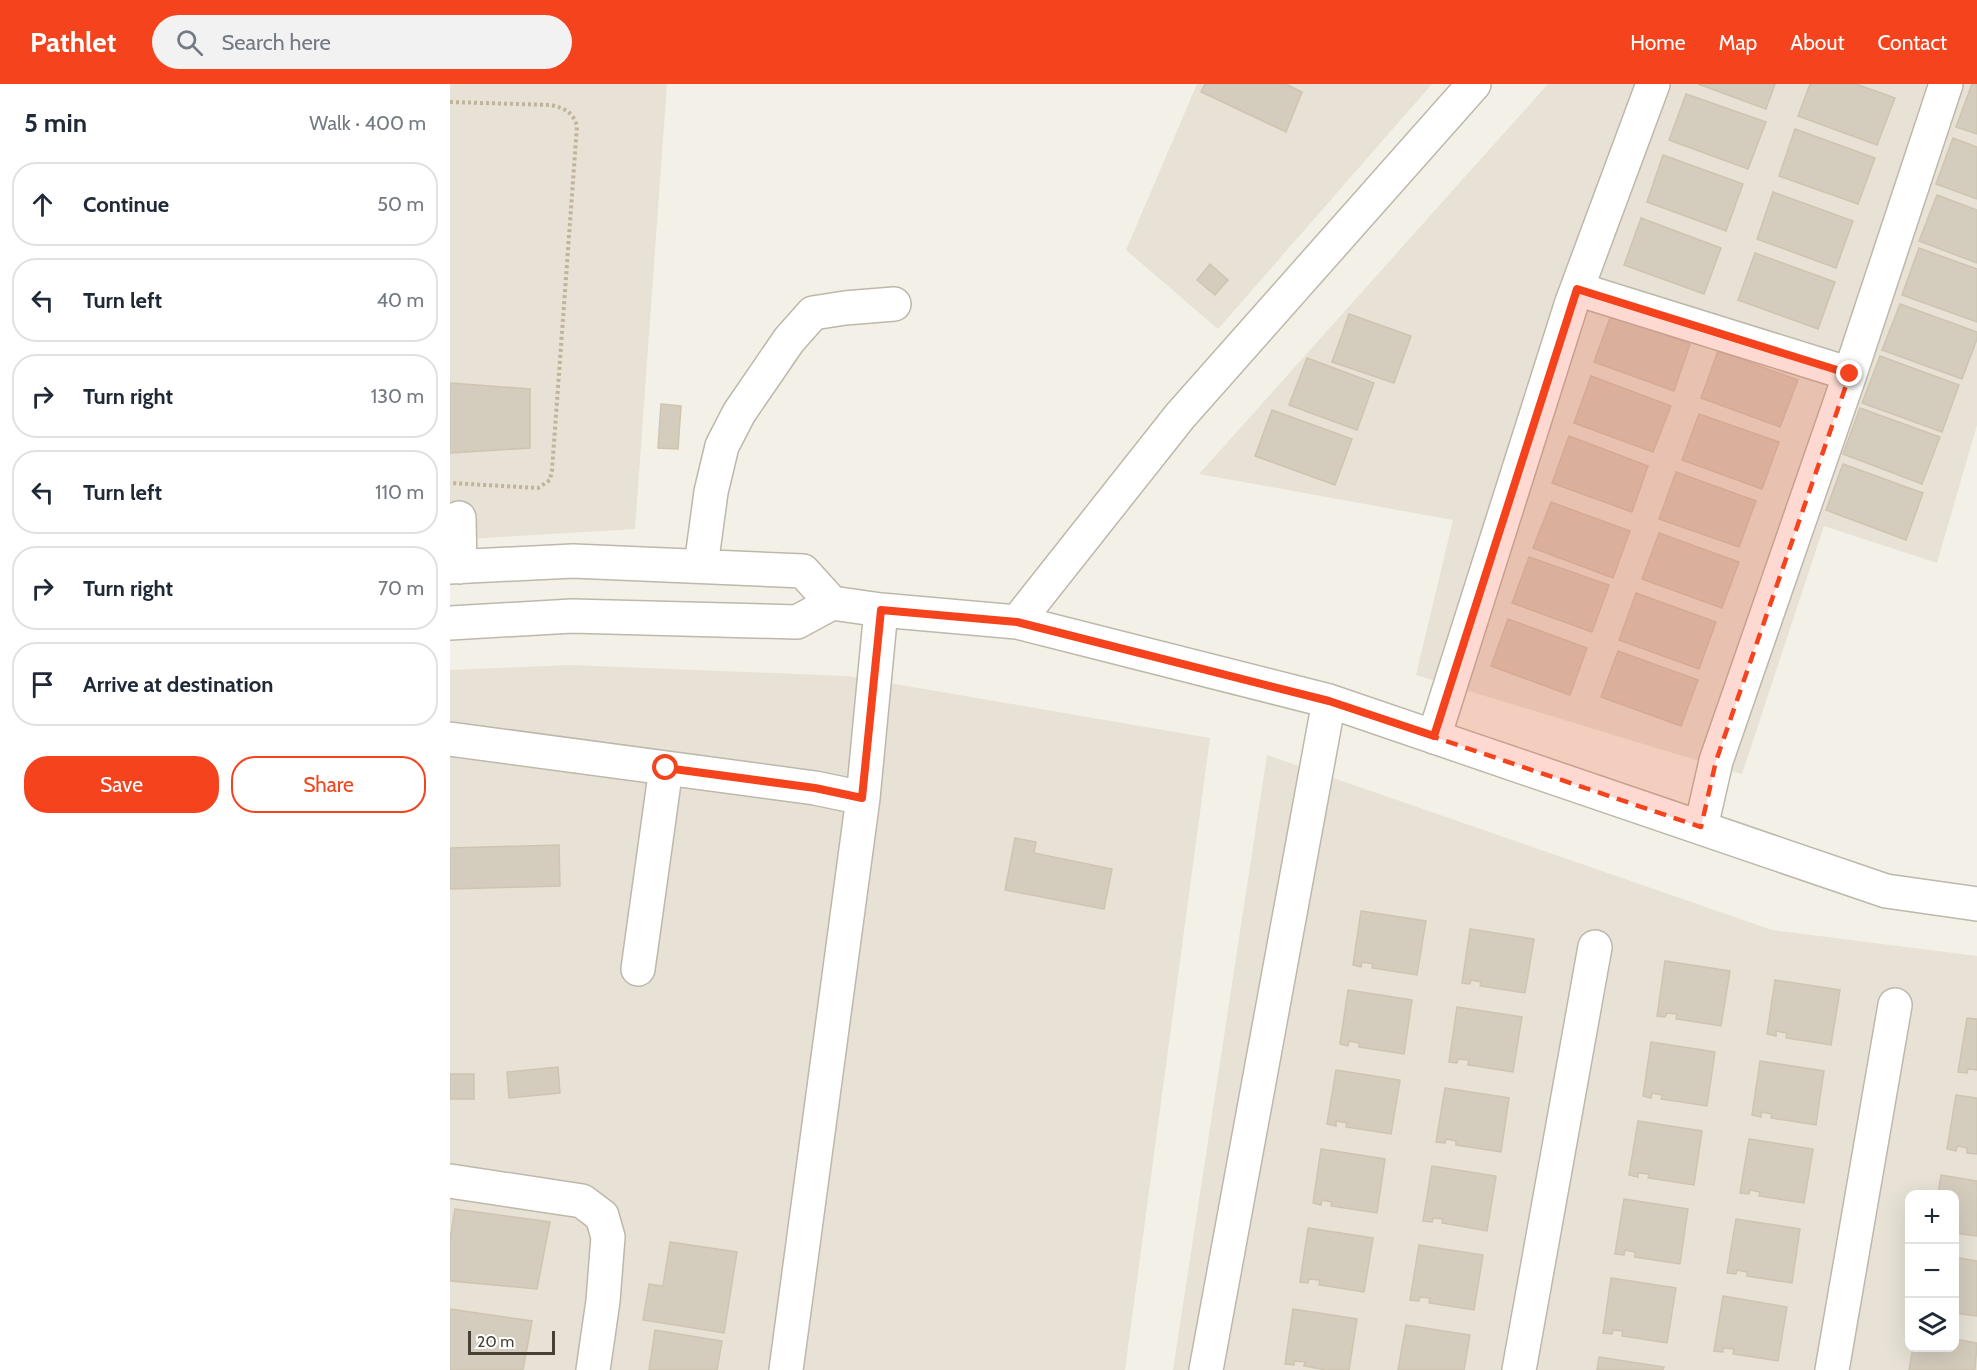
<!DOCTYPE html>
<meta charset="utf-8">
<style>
:root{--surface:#fff;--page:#f2f2f3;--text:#1f2937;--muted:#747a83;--line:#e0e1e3;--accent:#f4431d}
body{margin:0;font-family:Cabin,sans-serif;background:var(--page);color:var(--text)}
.controls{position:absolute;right:18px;bottom:18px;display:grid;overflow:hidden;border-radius:12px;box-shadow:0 6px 24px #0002}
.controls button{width:54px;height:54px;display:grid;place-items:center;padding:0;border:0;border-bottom:2px solid var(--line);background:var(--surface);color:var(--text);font:30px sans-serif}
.scale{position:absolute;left:18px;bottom:15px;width:87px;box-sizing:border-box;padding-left:6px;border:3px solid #464036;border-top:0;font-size:16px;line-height:21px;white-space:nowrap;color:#464036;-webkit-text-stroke:4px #fff;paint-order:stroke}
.stop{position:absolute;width:18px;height:18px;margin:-14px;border:4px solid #f4431d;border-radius:50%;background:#fff}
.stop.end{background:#f4431d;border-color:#fff;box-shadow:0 2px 6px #0008}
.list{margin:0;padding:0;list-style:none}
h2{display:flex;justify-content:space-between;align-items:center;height:78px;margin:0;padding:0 24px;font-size:26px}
h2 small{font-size:20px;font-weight:400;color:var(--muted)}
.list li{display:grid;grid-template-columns:39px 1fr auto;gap:18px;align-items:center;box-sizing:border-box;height:84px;margin:0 12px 12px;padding:0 12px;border:2px solid var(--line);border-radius:24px}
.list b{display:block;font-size:22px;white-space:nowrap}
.list em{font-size:20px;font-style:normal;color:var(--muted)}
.actions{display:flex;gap:12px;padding:18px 24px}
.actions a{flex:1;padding:14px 0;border:2px solid var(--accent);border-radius:24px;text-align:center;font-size:21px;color:var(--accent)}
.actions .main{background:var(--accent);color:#fff}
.icon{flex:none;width:33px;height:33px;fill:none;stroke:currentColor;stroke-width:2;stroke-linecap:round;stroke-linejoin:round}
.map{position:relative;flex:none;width:1527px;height:1286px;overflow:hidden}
header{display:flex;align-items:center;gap:36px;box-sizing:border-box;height:84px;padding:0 30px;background:var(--accent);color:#fff}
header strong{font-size:28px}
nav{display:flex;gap:33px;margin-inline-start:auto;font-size:21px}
.search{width:420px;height:54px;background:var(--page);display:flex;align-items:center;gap:15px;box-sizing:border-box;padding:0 21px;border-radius:33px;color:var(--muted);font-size:22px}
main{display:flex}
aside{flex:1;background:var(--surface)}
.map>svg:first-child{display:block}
.residential{fill:#e7e2d5;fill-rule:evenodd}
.building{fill:#d4ccbd;stroke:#cfc4b0;stroke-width:1.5}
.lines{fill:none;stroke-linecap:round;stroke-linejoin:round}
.minor-casing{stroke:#beb8aa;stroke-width:36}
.path{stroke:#c0b49b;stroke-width:4;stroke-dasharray:3 3;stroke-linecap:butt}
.minor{stroke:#fff;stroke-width:33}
.route{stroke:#f4431d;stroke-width:8}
.marked{fill:#f4431d;fill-opacity:0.2;stroke:#f4431d;stroke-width:4.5;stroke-dasharray:12 8;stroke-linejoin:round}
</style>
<header>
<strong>Pathlet</strong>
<div class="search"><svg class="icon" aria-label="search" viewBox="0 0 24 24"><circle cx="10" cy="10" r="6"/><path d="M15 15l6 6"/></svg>Search here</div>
<nav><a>Home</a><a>Map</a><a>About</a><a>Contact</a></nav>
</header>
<main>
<aside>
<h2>5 min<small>Walk · 400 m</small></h2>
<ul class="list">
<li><svg class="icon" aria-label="ahead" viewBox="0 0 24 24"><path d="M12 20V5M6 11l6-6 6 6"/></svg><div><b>Continue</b></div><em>50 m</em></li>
<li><svg class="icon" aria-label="left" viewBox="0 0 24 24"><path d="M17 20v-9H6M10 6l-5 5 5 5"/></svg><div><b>Turn left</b></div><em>40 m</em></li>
<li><svg class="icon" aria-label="right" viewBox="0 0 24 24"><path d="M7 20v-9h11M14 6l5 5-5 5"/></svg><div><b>Turn right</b></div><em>130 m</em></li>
<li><svg class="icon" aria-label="left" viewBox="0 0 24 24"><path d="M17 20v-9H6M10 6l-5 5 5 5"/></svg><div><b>Turn left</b></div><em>110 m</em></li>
<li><svg class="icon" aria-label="right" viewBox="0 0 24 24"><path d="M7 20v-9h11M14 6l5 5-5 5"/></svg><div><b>Turn right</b></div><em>70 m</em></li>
<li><svg class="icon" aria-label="arrive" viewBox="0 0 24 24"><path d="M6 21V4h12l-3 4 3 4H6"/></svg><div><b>Arrive at destination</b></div></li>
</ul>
<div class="actions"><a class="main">Save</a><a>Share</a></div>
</aside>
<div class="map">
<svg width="1527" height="1286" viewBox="0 0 1527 1286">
<rect width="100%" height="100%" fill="#f3f0e7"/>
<path class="residential" d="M0,0H217L185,445L0,456Z
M747,0H982L768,245L676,166Z
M1098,0H1527V341L1487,479L1374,442L1292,690L966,591L1003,436L749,390Z
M120,581L398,592L760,654L675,1286H0V586Z
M817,671L1322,846L1527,872V1286H723ZM1460,1110H1504V1264H1460Z"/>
<path class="building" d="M755,0H836L852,8L836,48L751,8Z
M1248,0H1325L1316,25Z
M1360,0H1406L1445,14L1427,61L1348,32Z
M1522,0H1527V50L1506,43Z
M1236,10L1316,38L1298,85L1219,56Z
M1345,45L1425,74L1408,120L1329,92Z
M1503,54L1527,63V115L1486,100Z
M1213,71L1293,100L1276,147L1197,118Z
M1323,108L1403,137L1386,184L1307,155Z
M1487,111L1527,126V179L1469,157Z
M1191,134L1271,164L1254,210L1174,181Z
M1469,164L1527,185V238L1452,211Z
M1305,169L1385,198L1368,245L1288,216Z
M760,180L778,196L765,211L747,196Z
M1450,220L1527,248V255L1512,295L1432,266Z
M899,230L961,252L944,299L882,278Z
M1161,231L1240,260L1224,307L1144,278Z
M1268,267L1348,296L1330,343L1251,314Z
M1430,272L1509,301L1492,348L1412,319Z
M857,274L924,299L907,346L839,321Z
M1141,292L1221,322L1203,368L1124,339Z
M0,299L80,305V364L0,369Z
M211,320L231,322L228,365L208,364Z
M1410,324L1490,353L1472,400L1393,370Z
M822,326L902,355L885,401L805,372Z
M1249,330L1329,358L1312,405L1232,376Z
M1119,352L1198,382L1182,428L1102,399Z
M1393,380L1473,409L1456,456L1376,426Z
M1226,388L1306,417L1289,463L1209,435Z
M1101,418L1180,447L1163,494L1083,464Z
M1209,449L1289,478L1272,524L1192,495Z
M1079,473L1159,501L1142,548L1062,519Z
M1186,509L1266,538L1249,585L1169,556Z
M1058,535L1137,564L1120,611L1041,582Z
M1168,567L1248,596L1231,642L1151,613Z
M565,754L586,758L584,769L662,785L654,825L555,806Z
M109,761L110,802L0,805V764Z
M911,827L976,837L967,891L922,884L923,880L912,878L911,883L903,881Z
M1020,845L1084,855L1075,909L1030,902L1031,898L1021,896L1020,900L1012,899Z
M1215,877L1280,887L1271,942L1226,935L1227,930L1217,929L1215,933L1207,932Z
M1325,896L1390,906L1381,961L1336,954L1337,949L1326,947V952L1317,950Z
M898,906L962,916L954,970L909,963V959L899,957L898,962L890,960Z
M1007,923L1072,933L1063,988L1018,981L1019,976L1008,975L1007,979L999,978Z
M1517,934L1527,935V986L1518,985L1517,989L1508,988Z
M1201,958L1265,968L1257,1022L1211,1015L1213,1011L1202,1009L1201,1014L1193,1012Z
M1310,977L1374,987L1366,1041L1321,1034L1322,1030L1311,1028V1033L1302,1031Z
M108,983L110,1009L59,1014L57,988Z
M886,986L950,996L941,1050L896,1043L897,1039L886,1037V1042L877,1040Z
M0,990H24V1015H0Z
M995,1004L1059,1014L1051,1068L1006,1061V1057L996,1055L995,1059L986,1058Z
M1506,1011L1527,1014V1070L1517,1069V1064L1507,1062L1506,1067L1497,1065Z
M1188,1037L1252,1047L1244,1101L1198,1094L1199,1090L1188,1089V1093L1179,1091Z
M1299,1055L1363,1065L1354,1119L1309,1112L1310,1108L1300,1106L1299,1110L1290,1109Z
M871,1065L935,1075L927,1129L881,1122L882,1118L872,1116L871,1121L863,1119Z
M982,1082L1046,1092L1037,1147L992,1139L993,1135L983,1134L982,1138L973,1137Z
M1491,1091L1527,1097V1152L1504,1149V1110H1488Z
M1174,1115L1238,1125L1230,1180L1185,1173V1168L1175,1166L1174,1171L1165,1170Z
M5,1125L100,1138L87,1205L0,1197V1155Z
M1286,1135L1350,1145L1342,1199L1297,1192V1188L1287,1186L1286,1190L1277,1189Z
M858,1144L923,1154L914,1208L869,1201L870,1196L859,1195L858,1199L850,1198Z
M220,1158L287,1168L274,1249L193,1236L199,1200L213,1202Z
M969,1161L1033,1171L1024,1226L979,1219L980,1214L970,1213L969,1217L960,1216Z
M1504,1173L1527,1177V1232L1504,1229Z
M1161,1194L1226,1204L1217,1259L1172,1252L1173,1247L1163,1246L1162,1250L1153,1249Z
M1273,1212L1337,1223L1328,1277L1283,1270L1284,1265L1273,1264V1268L1264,1267Z
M0,1225L82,1237L73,1286H0Z
M843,1225L907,1235L899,1286H876L854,1282L855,1278L844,1277V1281L835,1280Z
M956,1241L1020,1251L1014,1286H948Z
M205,1246L272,1257L267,1286H199Z
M1504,1255L1527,1259L1525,1286H1459L1463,1264H1504Z
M1149,1273L1214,1283L1213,1286H1147Z"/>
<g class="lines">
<defs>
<path id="minor" d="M1127,205L1400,290
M9,434L10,483
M251,482L261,408L272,362L289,329L339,256L363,229L395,224L444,220
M0,483L123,477L353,487L382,519
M567,538L730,332L1024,0
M0,539L122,532L347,538L382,519L431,526L567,538L879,617L1436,807L1527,820
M984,653L1122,218L1203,0
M0,655L365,704L413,714L336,1286
M413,714L431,526
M1251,743L1266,677L1400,290L1496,0
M188,885L216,684
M0,1097L132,1117L152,1132L158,1153L153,1217L143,1286
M756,1286L879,617
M1069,1286L1145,863
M1382,1286L1445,921"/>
</defs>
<use href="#minor" class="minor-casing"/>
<path class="path" d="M0,18L101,21C114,24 123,28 127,42L102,386L100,396L88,404L0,399"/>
<use href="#minor" class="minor"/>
</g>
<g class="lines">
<path class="route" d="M216,684L365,704L412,714L431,526L567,538L879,617L984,652L1127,205L1400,290"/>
</g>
<path class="marked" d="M1127,205L1400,290L1266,677L1251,743L984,653Z"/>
</svg>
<div class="controls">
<button>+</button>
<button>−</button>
<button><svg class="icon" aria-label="layers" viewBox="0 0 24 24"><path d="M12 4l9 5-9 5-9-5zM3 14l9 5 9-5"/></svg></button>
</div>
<div class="scale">20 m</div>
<div class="stop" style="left:216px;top:684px"></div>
<div class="stop end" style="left:1400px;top:290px"></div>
</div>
</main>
